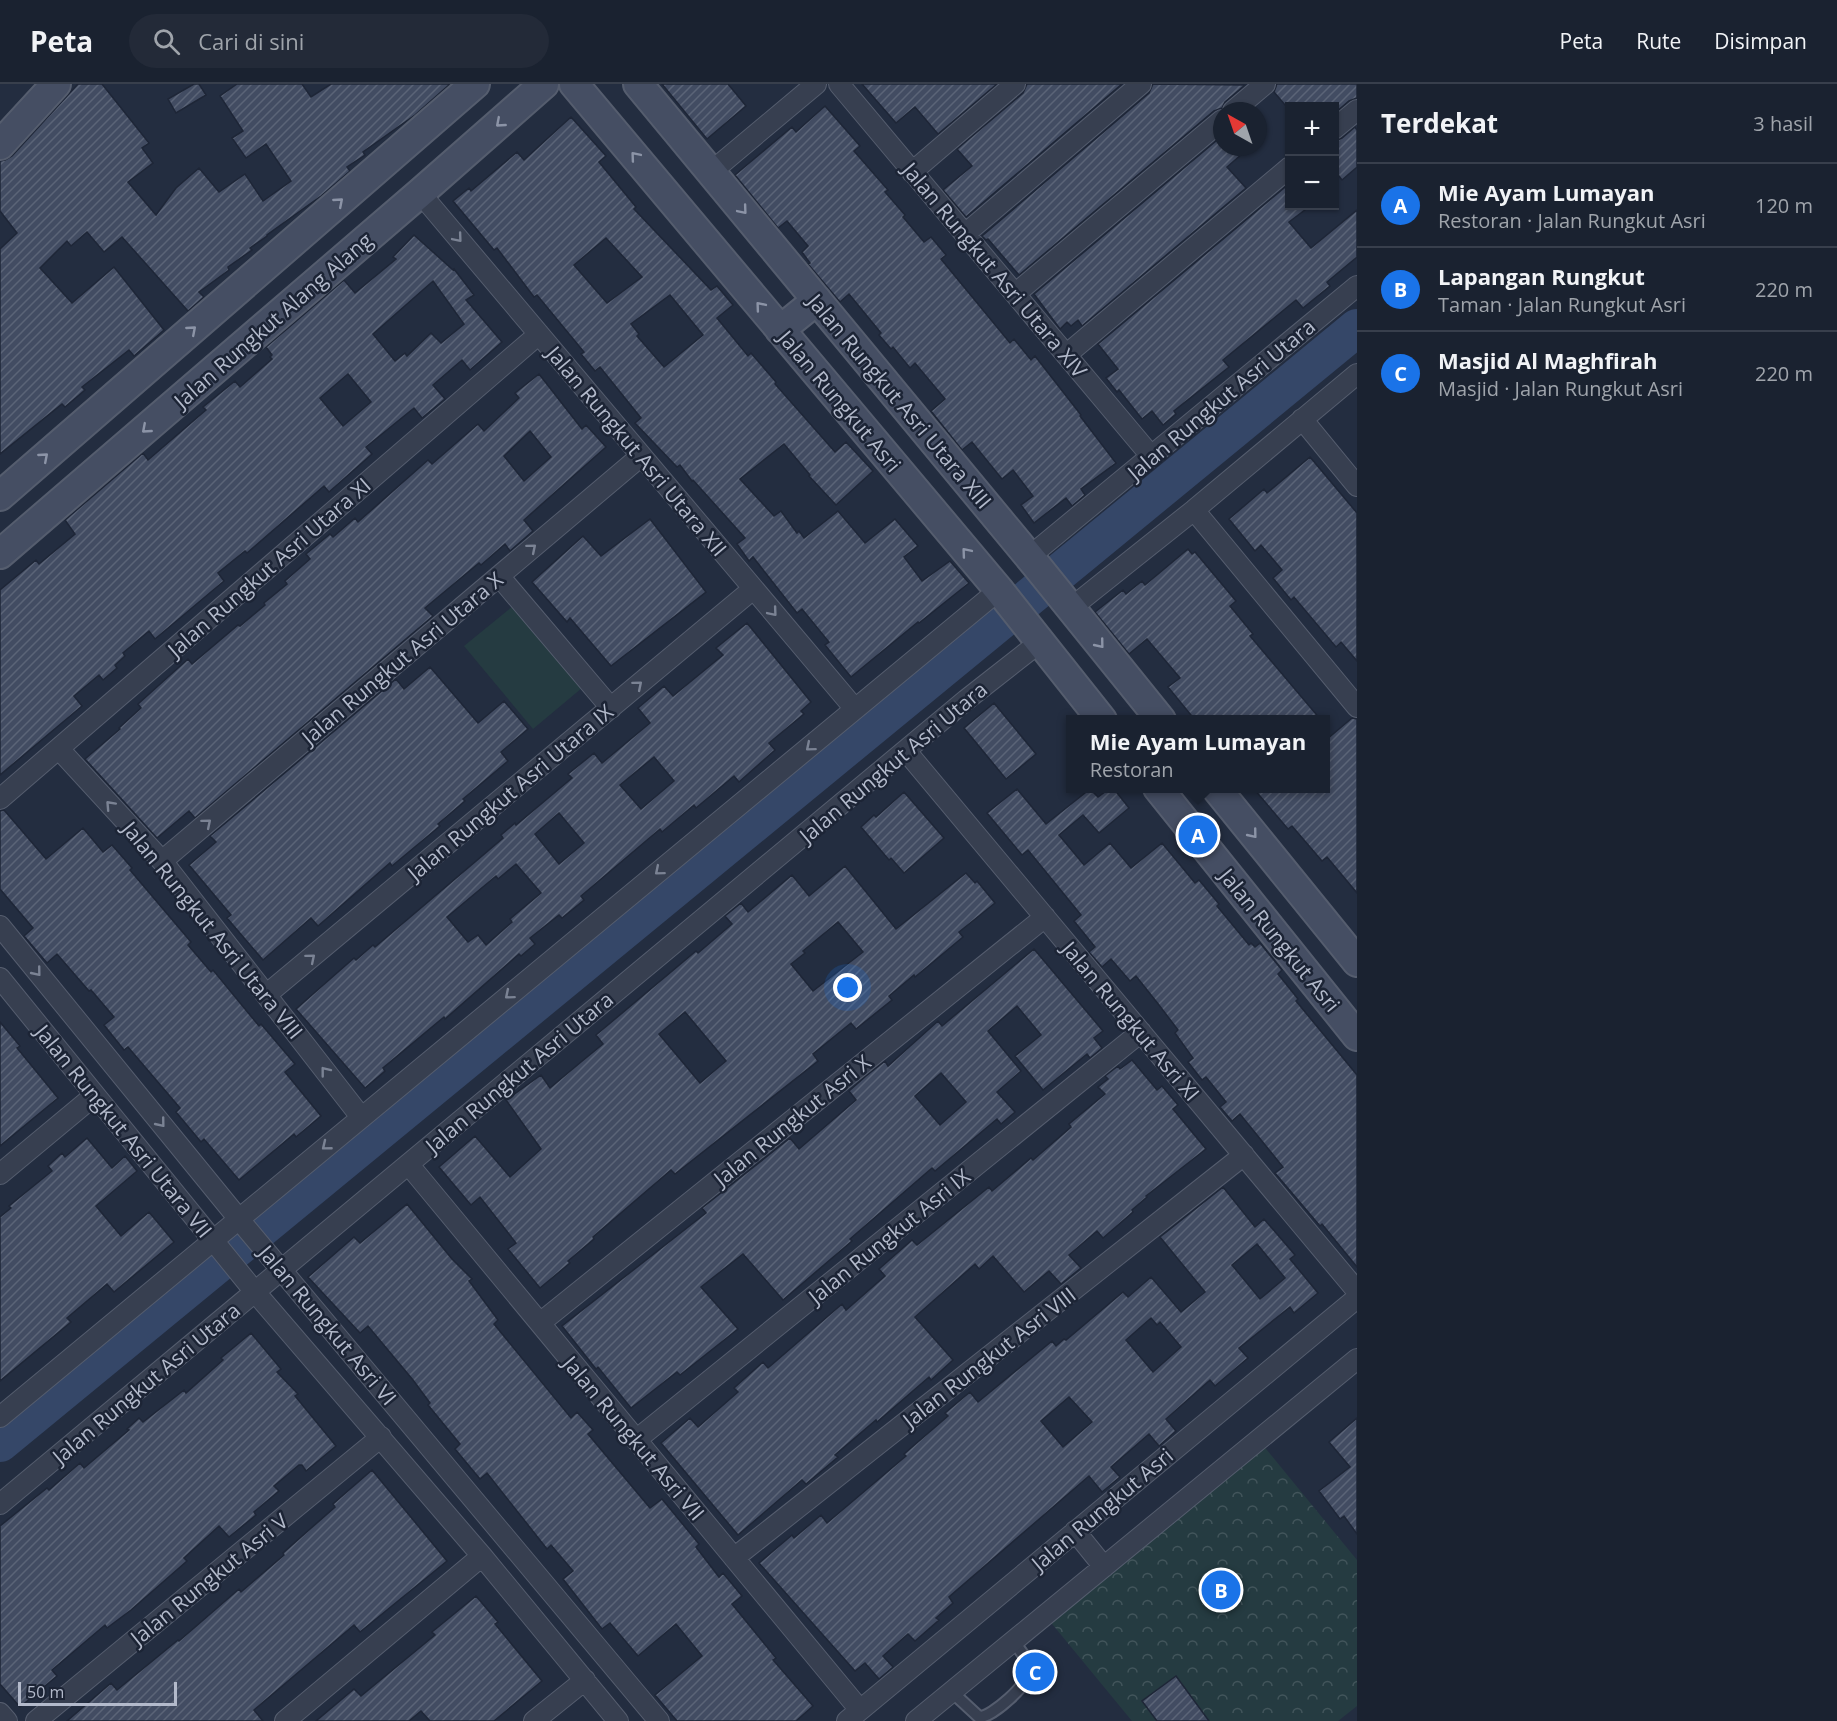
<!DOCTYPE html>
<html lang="id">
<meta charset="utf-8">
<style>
:root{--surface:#1a2230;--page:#232a38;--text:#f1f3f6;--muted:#9fa4ab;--line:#383f4c;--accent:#1a73e8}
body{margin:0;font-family:"Open Sans",sans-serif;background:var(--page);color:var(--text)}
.controls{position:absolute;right:18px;top:18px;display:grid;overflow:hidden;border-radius:0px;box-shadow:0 2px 4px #0004}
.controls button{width:54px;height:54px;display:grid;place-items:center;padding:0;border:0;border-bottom:2px solid var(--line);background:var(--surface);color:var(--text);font:30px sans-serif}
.compass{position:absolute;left:1213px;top:18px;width:54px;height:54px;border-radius:50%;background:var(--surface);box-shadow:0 2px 4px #0004;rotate:320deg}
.scale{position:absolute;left:18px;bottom:15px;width:159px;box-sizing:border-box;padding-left:6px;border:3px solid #b3bacb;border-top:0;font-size:16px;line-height:21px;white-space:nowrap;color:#b3bacb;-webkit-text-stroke:4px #1c2435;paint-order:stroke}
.you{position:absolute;left:848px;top:904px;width:21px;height:21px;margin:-15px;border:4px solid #fff;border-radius:50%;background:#1a73e8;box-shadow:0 0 0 9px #1a73e833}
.badge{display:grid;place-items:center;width:39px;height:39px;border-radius:50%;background:var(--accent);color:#fff;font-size:20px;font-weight:700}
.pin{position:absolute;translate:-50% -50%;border:3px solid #fff;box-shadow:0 2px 6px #0006}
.popup{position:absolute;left:1066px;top:631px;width:264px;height:78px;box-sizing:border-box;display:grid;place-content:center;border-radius:0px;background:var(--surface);filter:drop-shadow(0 2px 4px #0005);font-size:20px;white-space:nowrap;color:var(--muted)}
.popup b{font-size:22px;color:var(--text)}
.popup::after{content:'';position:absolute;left:50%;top:100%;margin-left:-12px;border:12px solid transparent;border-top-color:var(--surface)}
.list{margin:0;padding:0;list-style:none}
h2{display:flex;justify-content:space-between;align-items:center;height:78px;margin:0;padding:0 24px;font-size:26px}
h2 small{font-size:20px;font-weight:400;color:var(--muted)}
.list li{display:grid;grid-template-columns:39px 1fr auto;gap:18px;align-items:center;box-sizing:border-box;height:84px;padding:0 24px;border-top:2px solid var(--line)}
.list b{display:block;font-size:22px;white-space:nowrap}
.list p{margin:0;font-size:20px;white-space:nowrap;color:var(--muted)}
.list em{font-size:20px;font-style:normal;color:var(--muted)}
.icon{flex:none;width:33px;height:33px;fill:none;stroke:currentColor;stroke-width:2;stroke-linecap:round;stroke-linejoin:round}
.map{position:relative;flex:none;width:1357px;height:1637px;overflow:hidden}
header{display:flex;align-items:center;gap:36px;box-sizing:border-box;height:84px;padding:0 30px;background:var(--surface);border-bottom:2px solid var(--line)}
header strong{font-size:28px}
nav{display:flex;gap:33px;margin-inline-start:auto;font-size:21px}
.search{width:420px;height:54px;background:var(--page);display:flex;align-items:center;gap:15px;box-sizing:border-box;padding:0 21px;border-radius:33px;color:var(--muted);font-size:22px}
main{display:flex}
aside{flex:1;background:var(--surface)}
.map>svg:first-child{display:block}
.park{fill:url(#park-crowns)}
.garden{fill:#253b41}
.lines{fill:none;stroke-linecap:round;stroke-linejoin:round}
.river{stroke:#354768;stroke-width:38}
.building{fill:url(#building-hatch);stroke:#1e2637;stroke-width:1.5;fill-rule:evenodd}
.lane-casing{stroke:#555d6e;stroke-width:14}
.street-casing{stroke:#555d6e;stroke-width:22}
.secondary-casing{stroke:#555d6e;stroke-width:32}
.lane{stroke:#373f50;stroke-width:10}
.street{stroke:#373f50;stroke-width:20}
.secondary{stroke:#454e63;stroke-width:28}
.oneway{stroke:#8c94a7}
.oneway2{stroke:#7b8394}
.labels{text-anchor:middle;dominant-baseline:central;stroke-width:5;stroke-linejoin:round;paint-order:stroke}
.street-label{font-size:21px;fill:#b3bacb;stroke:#1c2435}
</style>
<header>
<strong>Peta</strong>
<div class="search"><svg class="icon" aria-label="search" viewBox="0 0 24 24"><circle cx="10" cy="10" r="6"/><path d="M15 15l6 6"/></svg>Cari di sini</div>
<nav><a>Peta</a><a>Rute</a><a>Disimpan</a></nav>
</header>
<main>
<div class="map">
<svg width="1357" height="1637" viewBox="0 0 1357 1637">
<defs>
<pattern id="park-crowns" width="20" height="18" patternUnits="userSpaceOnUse" patternTransform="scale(1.5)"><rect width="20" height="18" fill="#253b41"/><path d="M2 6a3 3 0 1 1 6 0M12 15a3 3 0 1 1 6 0" fill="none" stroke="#42555b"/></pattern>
<pattern id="building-hatch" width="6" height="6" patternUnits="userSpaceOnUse" patternTransform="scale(1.5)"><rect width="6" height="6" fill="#424c62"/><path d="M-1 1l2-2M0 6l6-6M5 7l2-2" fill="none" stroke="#5b6477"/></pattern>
</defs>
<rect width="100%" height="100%" fill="#232d40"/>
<path class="park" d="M1262,1360L1357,1476V1622L1338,1637H1132L1048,1535Z"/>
<path class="garden" d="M513,522L582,604L533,645L464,562Z"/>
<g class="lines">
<path class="river" d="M0,1359L1357,244"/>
</g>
<path class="building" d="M78,0H102L149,59L142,64L153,79L128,98L156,131L176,104L199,84L219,108L245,90L263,117L291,97L266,60L246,74L232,54L243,47L220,12L237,0H302L311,13L331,0H450L415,31L363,68L365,71L347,83L350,87L321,112L267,151V152L250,164L252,166L228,183L229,186L199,208L204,213L188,227L122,153L104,168L87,148L71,162L67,157L40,184L72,219L114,183L164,246L134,272L129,266L82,303L85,306L65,323L62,320L0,370V165L17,149L0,127V77L5,76L12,72Z
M194,0H199L206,11L176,29L168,15Z
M662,0H728L746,22L707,55Z
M862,0H997L938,50L915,23L896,39Z
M1027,0H1122L966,133L943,106L972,82L957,65L1023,9Z
M1153,0L1245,1L1225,18L1222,24L1214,27L1019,191L988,155L986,156L982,152L1149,9Z
M1277,0H1357V14L1349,17L1335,29V22H1286L1274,8Z
M825,22L860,62L854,67L888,106L885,108L905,131L903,133L924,158L931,153L946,171L941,175L1010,259L1014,255L1031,276L1035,272L1081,331L1080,332L1116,379L1081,405L1085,411L1072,422L1066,414L1034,439L1021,421L1033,412L1013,386L1002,395L972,358L962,366L931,327L945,315L915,279L910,284L893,263L891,265L879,251L881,249L849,210L840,218L808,180L810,179L802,168L808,162L787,137L778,144L735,91L792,43L796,48Z
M571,33L606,72L599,78L636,123L634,125L711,206L717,202L733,221L717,234L748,272L751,269L776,298L775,300L835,368L846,358L873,387L836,421L809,392L810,391L784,360L740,395L774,432L781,427L797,449L799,447L804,454L838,427L865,459L895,435L918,462L904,473L922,497L950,477L969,499L919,539L918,538L851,593L825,561L829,558L802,525L797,529L753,473L749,477L737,460L745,454L693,396L692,397L680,381L677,383L635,339L641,334L600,283L595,287L581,270L584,268L537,211L534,213L497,164L494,166L453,117L469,104L471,107L517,68L524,76ZM606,154L642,193L607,219L574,181ZM670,211L703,251L664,283L637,252L639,250L631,240Z
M1355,43L1357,46V83L1342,96L1335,87V57L1342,54Z
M1222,52V63H1250L1227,83L1246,104L1082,242L1078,236L1071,242L1067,238L1060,245L1034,210Z
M1290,99V122H1310L1289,138L1311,164L1357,126V173L1327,198L1330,202L1303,224L1296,216L1223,276L1229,283L1174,327L1176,330L1163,341L1152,327L1142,335L1119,306L1117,308L1106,294L1118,285L1098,260Z
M414,151L453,186L454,185L474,211L466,216L502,258L470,286L462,276L433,301L445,315L422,334L414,324L366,363L372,370L329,408L324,402L247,469L245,467L218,489L224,497L155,555L149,547L123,569L125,572L115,581L117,584L103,596L99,591L74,612L82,622L0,691V506L36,476L39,480L75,450L65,436L143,369L148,376L206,326L203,323L235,297L240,303L272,275L270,273L272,271L266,263L344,196L355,209L396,175L393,173ZM433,197L464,240L441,259L431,249L407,272L405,269L395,277L373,250ZM348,290L371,318L343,342L320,314Z
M539,290L582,345L586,341L606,363L524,436L533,447L510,467L505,460L481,481L479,479L425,524L433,532L195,734L189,727L157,754L85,675L120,645L119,644L141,624L138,620L188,575L192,580L238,541L240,542L265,521L264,519L287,500L285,497L310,475L306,470L330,450L333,453L355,434L358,438L428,376L432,380L478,340L484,347L519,314L515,309ZM530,347L551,373L524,397L504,372Z
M1310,373L1357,429V577L1341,558L1336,563L1294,513L1291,516L1273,494L1282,486L1261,461L1255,467L1229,435L1264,405L1267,409Z
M650,435L706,508L611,582L570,534L567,538L532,498L583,452L601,472Z
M1188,465L1192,470L1195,468L1236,517L1230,522L1253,550L1250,552L1321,636H1195L1168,603L1180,594L1147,555L1129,570L1095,528L1123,506L1126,510L1142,497L1145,501Z
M747,539L811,618L801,627L804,630L769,659L775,666L739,698L734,692L696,724L694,721L662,748L660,745L581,812L584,816L562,834L559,831L530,854L535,860L521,872L519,870L445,935L444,933L383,984L385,987L365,1004L296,925L354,874L356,876L373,861L375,863L503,754L501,751L515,739L516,741L572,694L568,690L594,669L602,679L650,639L638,624L664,602L673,612L723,571L716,564ZM654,673L674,697L641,725L620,701ZM559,729L584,759L559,780L535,750ZM516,780L541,809L510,835L512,838L486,861L478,851L468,858L447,833L496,792L498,795Z
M430,583L478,639L504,617L528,645L501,668L508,677L463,715L465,717L438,740L440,742L392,782L390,779L318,842L311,834L263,876L227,834L231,831L189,781L216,758L210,752L396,595L404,605Z
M994,619L1036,670L1006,695L964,644Z
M1352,634L1357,635V809L1327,773L1322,777L1292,742L1288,745L1254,705H1326V656Z
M1017,705L1046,740L1090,705L1098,713L1109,705H1114L1129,724L1099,749L1083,731L1059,751L1084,781L1110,759L1131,784L1162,759L1195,799L1199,796L1219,820L1217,822L1249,861L1251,859L1255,863L1260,859L1282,886L1278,890L1298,915L1296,917L1357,991V1183L1322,1140L1320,1142L1275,1089L1283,1083L1240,1030L1232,1037L1220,1023L1226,1018L1206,993L1202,996L1188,978L1193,974L1175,949L1178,946L1159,921L1136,892L1130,897L1111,875L1102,883L1089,868L1095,863L1074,837L1081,831L1028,766L1022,771L987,729Z
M904,708L944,754L904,789L891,774L889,776L861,743L874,731L876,733Z
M4,726L46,775L83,744L103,768L112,761L132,784L130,786L191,858L188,861L211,888L213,886L259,942L261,940L295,980L285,988L321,1032L296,1053L294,1050L239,1096L204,1055L201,1058L176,1028L180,1024L128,963L124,966L104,941L114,933L91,906L89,907L57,870L47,879L24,852L33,844L0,805V727Z
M845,782L896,845L966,789L975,799L977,797L995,819L959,848L963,853L915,893L914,891L889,912L892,916L856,945L851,939L813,970L818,977L675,1090L671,1086L593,1153L594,1155L568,1177L570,1179L540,1204L508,1165L516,1159L480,1113L471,1121L439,1083L475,1052L510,1093L541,1065L506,1016L541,991L550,1004L581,978L603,960L596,951L696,867L698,869L732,840L725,832L741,819L748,828L792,791L809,812ZM838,838L863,868L813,907L791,880L805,869L803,867ZM685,928L726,977L700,999L659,950Z
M1034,865L1103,947L1094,954L1102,964L1090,974L1087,970L1043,1006L1015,972L1041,951L1017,922L988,947L1021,987L997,1008L1015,1028L1001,1040L997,1035L935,1087L932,1084L850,1155L852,1157L783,1216L743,1170L701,1203L738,1245L680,1291L677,1288L631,1324L598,1283L596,1285L562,1242L706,1129L702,1124L790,1054L799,1065L856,1016L849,1007L866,992L885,977L888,982L938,937L942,942ZM941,989L966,1018L940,1041L915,1012Z
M0,938L20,962L17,964L58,1014L0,1062Z
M1132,976L1157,1006L1162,1002L1178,1021L1173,1025L1206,1065L1146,1112L1147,1113L1132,1126L1133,1128L1103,1154L1097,1147L1069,1171L1081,1184L1061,1200L1049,1187L1024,1208L993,1172L979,1185L975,1180L915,1233L953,1276L931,1296L929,1293L877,1338L876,1336L835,1371L838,1373L806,1400L802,1396L738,1451L661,1359L690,1334L698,1343L738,1308L734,1304L763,1278L768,1284L842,1220L846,1226L885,1192L879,1185L912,1156L917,1161L989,1103L992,1107L1031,1074L1033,1076L1071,1043L1069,1040L1105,1010L1098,1003L1108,995L1105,992L1118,982L1120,985Z
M87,1054L112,1084L125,1072L137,1087L96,1122L121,1152L149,1128L174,1158L114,1208L107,1200L67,1234L71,1238L0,1297V1133L11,1124L9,1122L52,1087L48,1082L62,1069L65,1073Z
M1223,1103L1255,1143L1264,1135L1295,1171L1290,1175L1318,1209L1294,1229L1290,1223L1239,1264L1248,1274L1215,1302L1210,1296L1166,1335L1176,1347L1159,1362L1149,1350L1111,1383L1120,1393L1102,1408L1089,1392L949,1513L953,1519L936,1534L939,1536L915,1557L908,1550L883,1572L893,1583L879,1595L865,1579L855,1587L759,1479L792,1451L794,1454L821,1431L827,1439L906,1372L904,1370L948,1332L945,1329L970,1308L978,1318L1052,1257L1056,1262L1064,1255L1066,1256L1123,1208L1128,1213L1151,1193L1181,1228L1205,1208L1160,1153ZM1257,1160L1285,1194L1260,1215L1232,1181ZM1151,1234L1157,1241L1160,1238L1181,1263L1153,1288L1126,1256ZM1069,1313L1092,1338L1063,1363L1041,1337Z
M407,1120L452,1175L472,1195L469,1197L498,1236L494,1240L571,1334L577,1328L593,1346L588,1350L650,1424L662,1415L699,1460L696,1463L719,1493L723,1489L742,1512L732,1520L776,1574L773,1576L813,1622L796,1637H677L655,1611L702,1572L676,1540L638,1572L610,1539L602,1545L563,1495L573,1487L551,1461L547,1465L487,1389L480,1395L455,1365L460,1360L428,1321L430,1319L413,1296L368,1242L360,1249L308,1193L354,1153L360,1159Z
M251,1249L281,1285L277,1288L298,1310L295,1312L336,1362L306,1387L302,1381H299L274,1402L279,1407L254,1428L256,1431L229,1453L219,1442L184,1474L187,1477L131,1526L107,1544L105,1541L52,1586L57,1592L20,1623L0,1600V1442L47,1404L49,1406L80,1379L84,1384L129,1346L127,1345L139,1334L143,1338L184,1306L186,1309L223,1276L221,1274Z
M1357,1334V1450L1344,1432L1340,1435L1319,1407L1350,1383L1329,1358Z
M372,1386L447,1477L360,1548L354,1541L254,1626L263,1637H67L111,1599L117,1606L178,1556L179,1557L239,1505L241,1508L284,1471L283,1469L335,1423L333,1420Z
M476,1512L498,1538L495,1540L542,1597L494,1637H430L421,1627L409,1637H316L354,1605L361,1612L435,1551L432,1548Z
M1176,1592L1209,1637H1157L1142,1617Z"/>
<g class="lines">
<defs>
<path id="lane" d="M952,1608L979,1633C991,1634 1031,1599 1029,1586C1029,1576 1019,1565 1013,1557"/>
<path id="street" d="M839,0L1151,372
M1233,27L1265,0
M1334,45L1357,26
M711,88L816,0
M912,88L1015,0
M420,109L855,625
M965,150L1141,0
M1015,210L1222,36
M1066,271L1290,83
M1302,335L1357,402
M1194,426L1357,623
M1029,473L1357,202
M499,492L611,624
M1071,524L1194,426L1357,290
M59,665L162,777L361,1033
M906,667L1357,1207
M0,715L539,250
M162,777L641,372
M0,842L247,1145L659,1637
M0,894L255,1208L482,1472L618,1637
M266,911L753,505
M409,1081L860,1626
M0,1090L95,1011
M540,1239L1045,833
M0,1333L999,506
M636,1356L1141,948
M0,1420L966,616L1040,558
M1075,1447L1104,1483
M734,1474L1244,1071
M0,1629L7,1637
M36,1637L381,1353
M285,1637L482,1472
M534,1637L585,1596
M847,1637L1357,1214
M916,1637L1357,1275"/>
<path id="secondary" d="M574,0L999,506L1102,636
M638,0L1036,481L1161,636
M0,61L56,0
M780,246L817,216
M0,412L475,0
M0,470L420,109L544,0
M1158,704L1357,952
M1216,704L1357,878"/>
</defs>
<use href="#lane" class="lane-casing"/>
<use href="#street" class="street-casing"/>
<use href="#secondary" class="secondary-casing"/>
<use href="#lane" class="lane"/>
<use href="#street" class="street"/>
<use href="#secondary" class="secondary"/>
</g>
<defs><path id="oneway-chevron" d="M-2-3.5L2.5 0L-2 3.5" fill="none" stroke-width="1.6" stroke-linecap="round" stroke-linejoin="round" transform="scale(1.5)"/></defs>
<g class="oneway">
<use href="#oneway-chevron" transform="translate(500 39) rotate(139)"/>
<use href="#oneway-chevron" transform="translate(635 72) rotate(-130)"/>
<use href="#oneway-chevron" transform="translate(339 118) rotate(-41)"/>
<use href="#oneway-chevron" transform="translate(743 126) rotate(50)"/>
<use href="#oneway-chevron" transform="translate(760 222) rotate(-130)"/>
<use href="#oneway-chevron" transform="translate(192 246) rotate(-41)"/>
<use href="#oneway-chevron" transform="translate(146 345) rotate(139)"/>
<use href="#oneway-chevron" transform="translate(44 373) rotate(-41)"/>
<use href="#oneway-chevron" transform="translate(966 468) rotate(-130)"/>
<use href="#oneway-chevron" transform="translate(1100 560) rotate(51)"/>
<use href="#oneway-chevron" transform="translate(1253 750) rotate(51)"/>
</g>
<g class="oneway2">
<use href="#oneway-chevron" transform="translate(458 154) rotate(50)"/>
<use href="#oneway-chevron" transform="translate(532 464) rotate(-40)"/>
<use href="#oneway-chevron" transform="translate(773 528) rotate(50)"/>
<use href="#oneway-chevron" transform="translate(638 601) rotate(-40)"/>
<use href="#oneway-chevron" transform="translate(810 663) rotate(140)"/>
<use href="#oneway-chevron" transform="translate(110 721) rotate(-133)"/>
<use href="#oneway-chevron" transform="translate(207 739) rotate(-40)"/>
<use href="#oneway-chevron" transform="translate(659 787) rotate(140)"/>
<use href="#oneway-chevron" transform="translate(311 874) rotate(-40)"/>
<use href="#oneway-chevron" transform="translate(37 888) rotate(51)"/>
<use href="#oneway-chevron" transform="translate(509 911) rotate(140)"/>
<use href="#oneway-chevron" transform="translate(325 987) rotate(-128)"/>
<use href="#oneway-chevron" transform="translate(161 1039) rotate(51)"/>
<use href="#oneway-chevron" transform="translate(326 1062) rotate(141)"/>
</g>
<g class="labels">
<g class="street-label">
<text transform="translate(995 186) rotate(50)">Jalan Rungkut Asri Utara XIV</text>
<text transform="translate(273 236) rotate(-41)">Jalan Rungkut Alang Alang</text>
<text transform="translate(1221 315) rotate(-40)">Jalan Rungkut Asri Utara</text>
<text transform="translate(840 317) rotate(50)">Jalan Rungkut Asri</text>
<text transform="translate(900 317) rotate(50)">Jalan Rungkut Asri Utara XIII</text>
<text transform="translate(637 367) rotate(50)">Jalan Rungkut Asri Utara XII</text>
<text transform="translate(269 483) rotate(-41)">Jalan Rungkut Asri Utara XI</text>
<text transform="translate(402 574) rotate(-40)">Jalan Rungkut Asri Utara X</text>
<text transform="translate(893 678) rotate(-40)">Jalan Rungkut Asri Utara</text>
<text transform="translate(510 708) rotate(-40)">Jalan Rungkut Asri Utara IX</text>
<text transform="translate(213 846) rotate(51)">Jalan Rungkut Asri Utara VIII</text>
<text transform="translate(1280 856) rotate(51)">Jalan Rungkut Asri</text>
<text transform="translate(1131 937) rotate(50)">Jalan Rungkut Asri XI</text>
<text transform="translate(519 988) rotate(-40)">Jalan Rungkut Asri Utara</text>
<text transform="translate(792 1036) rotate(-39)">Jalan Rungkut Asri X</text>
<text transform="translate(124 1047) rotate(51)">Jalan Rungkut Asri Utara VII</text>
<text transform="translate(889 1152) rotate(-39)">Jalan Rungkut Asri IX</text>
<text transform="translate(328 1241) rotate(50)">Jalan Rungkut Asri VI</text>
<text transform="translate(989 1273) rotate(-38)">Jalan Rungkut Asri VIII</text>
<text transform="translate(146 1299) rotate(-40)">Jalan Rungkut Asri Utara</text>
<text transform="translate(634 1354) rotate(50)">Jalan Rungkut Asri VII</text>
<text transform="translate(1102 1425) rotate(-40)">Jalan Rungkut Asri</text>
<text transform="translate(209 1495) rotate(-39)">Jalan Rungkut Asri V</text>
</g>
</g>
</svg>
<div class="controls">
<button>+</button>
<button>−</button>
</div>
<svg class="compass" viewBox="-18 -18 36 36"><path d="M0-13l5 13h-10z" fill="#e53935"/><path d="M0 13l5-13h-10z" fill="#9fa4ab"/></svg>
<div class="scale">50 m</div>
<div class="you"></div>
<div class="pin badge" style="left:1198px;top:751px">A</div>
<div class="popup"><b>Mie Ayam Lumayan</b>Restoran</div>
<div class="pin badge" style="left:1221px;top:1506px">B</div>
<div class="pin badge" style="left:1035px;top:1588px">C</div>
</div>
<aside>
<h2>Terdekat<small>3 hasil</small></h2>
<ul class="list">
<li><span class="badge">A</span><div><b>Mie Ayam Lumayan</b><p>Restoran · Jalan Rungkut Asri</p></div><em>120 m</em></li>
<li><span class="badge">B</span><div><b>Lapangan Rungkut</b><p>Taman · Jalan Rungkut Asri</p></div><em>220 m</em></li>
<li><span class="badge">C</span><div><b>Masjid Al Maghfirah</b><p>Masjid · Jalan Rungkut Asri</p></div><em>220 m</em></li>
</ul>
</aside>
</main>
